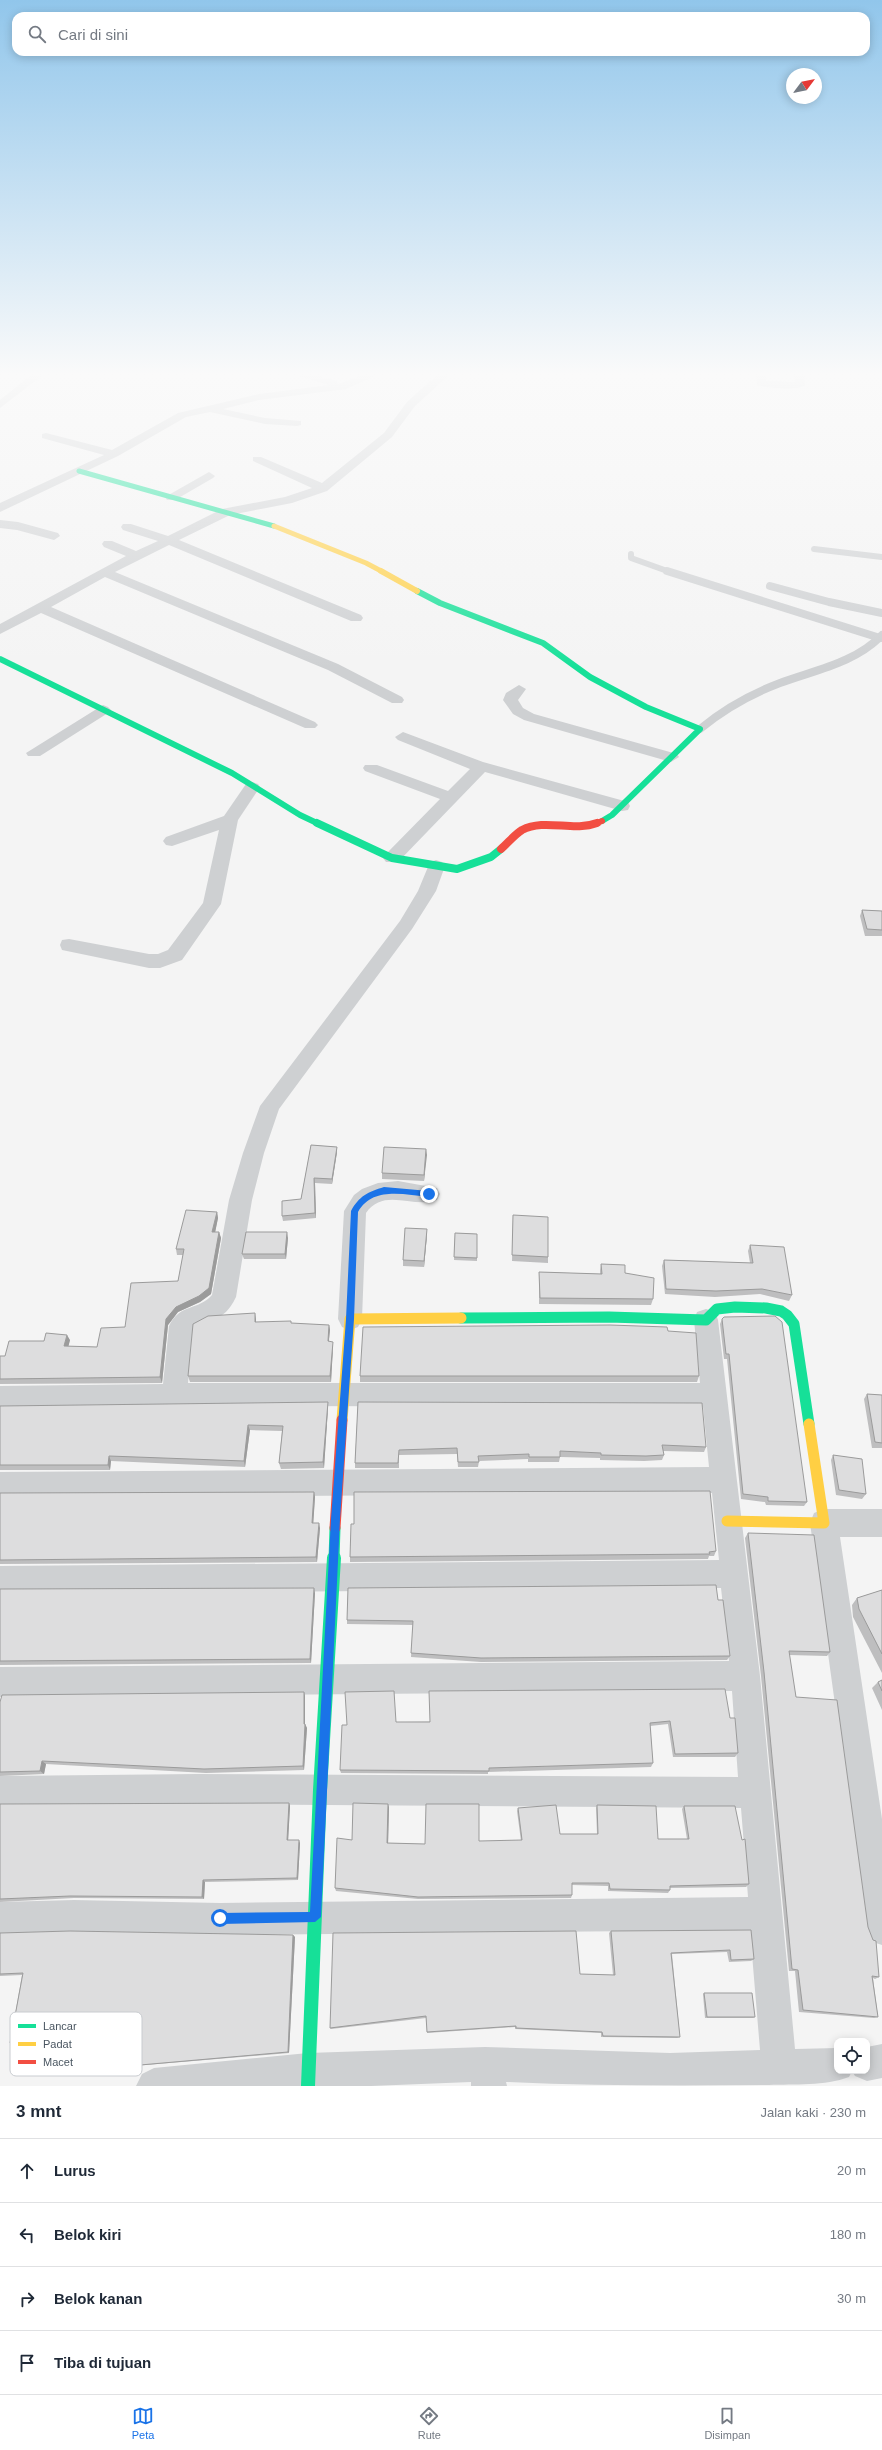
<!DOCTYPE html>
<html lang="id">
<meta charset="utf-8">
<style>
:root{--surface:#fff;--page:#f2f2f3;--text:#1f2937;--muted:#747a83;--line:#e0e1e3;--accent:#1a73e8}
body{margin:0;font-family:Helvetica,sans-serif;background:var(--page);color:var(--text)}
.controls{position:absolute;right:12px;bottom:12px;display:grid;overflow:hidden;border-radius:8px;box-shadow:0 2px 10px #0003}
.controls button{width:36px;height:36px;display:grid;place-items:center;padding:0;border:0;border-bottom:1px solid var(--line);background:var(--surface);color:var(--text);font:20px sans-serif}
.compass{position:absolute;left:786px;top:68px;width:36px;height:36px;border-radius:50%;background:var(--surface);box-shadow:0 2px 10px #0003;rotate:58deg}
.stop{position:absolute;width:12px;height:12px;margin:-9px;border:3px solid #1a73e8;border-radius:50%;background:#fff}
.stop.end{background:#1a73e8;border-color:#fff;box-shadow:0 1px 4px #0008}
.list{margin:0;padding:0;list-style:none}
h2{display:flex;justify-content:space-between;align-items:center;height:52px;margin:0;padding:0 16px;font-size:17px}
h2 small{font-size:13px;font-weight:400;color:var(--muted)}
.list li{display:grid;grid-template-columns:26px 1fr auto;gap:12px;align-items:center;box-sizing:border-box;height:64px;padding:0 16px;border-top:1px solid var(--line)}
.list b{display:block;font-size:15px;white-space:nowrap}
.list em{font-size:13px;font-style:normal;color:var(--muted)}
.icon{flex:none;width:22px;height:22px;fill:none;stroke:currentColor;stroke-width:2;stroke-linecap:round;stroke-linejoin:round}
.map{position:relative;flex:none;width:882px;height:2086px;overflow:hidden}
.search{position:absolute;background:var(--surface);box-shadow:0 2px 10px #0003;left:12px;right:12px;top:12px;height:44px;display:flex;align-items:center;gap:10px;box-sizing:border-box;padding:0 14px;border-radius:12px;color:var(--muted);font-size:15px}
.sheet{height:308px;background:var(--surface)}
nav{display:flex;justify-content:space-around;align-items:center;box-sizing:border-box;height:56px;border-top:1px solid var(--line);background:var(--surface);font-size:11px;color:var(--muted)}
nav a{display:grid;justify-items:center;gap:2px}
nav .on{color:var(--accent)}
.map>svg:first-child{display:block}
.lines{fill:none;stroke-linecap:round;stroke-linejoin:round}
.lane-far1{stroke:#ced0d2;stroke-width:6}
.lane{stroke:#ced0d2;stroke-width:8}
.street{fill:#ced0d2;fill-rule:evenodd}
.fast-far4{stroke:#16e098;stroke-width:5}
.fast-far3{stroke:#16e098;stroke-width:6}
.fast-far2{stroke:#16e098;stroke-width:8}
.fast-far1{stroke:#16e098;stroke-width:11}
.fast{stroke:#16e098;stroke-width:14}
.slow-far2{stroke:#ffcf43;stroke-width:5}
.slow-far1{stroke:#ffcf43;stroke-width:6}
.slow{stroke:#ffcf43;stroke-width:11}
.jam-far2{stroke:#f24e42;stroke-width:6}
.jam-far1{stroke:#f24e42;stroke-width:8}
.jam{stroke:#f24e42;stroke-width:11}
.wall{fill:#bebebf}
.shaded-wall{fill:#9b9b9b}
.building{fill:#ddddde;stroke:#9b9b9b}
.route{fill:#1a73e8}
.key{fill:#fff;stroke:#c9ccd0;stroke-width:1}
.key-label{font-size:11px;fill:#4a5661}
</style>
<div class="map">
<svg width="882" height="2086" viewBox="0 0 882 2086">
<rect width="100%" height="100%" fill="#f4f4f4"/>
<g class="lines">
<path class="lane-far1" d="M814,549L882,557
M631,554V558L670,572"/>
<path class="lane" d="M667,571L880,638
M770,586L829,602L882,613
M700,729C724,709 751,694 780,683C815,670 855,663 882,635"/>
<path class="street" d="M31,375H43L0,408V400Z
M295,375H315L337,381L338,384L362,375H377L346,389L259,400L223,409L265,418L301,421V425L297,426L265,424L210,412L186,417L118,456L0,512V503L104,455L42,438V434L46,433L112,450L178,413L259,394L329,385Z
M437,375H449L415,406L392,437L327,491L292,503L230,515L179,540L361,615L363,618L361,621H351L169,545L115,572L338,664L402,697L404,700L402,703H392L328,670L105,577L51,607L315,722L318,725L315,728H305L41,613L0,634V624L126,556L104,547L102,544L104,541H112L136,551L158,541L123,530L121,527L123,524H131L168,536L222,509L285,497L312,488L253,461V457H261L322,483L384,433L407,402Z
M756,375H766V381L795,382L794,375H804L805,385C800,391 765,388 757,385Z
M209,472L215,476L213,478L175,500H167L165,497Z
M0,520L18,522L58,533L60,536L54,540L17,530L0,528Z
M519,685L526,689L518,700L523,708L534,714L677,754L679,757L671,762L524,720L513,714L503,700L506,693Z
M103,705L108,707L111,710L108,713L40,756H28L26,753Z
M403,732L483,762L628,802L630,806L628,810L622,811L485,772L398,862H386L383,858L386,854L440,799L365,771L363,768L365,765H377L448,791L470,769L398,740L395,737Z
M252,782L258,784L260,787L238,820L221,904L182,960L160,968H149L62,950L60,945L62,940L69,939L149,954H158L168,950L203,903L219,830L172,846L166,845L163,841L166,837L224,816L246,784Z
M436,860L442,862L445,866L436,891L412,929L279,1109L264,1153L252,1200L236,1297C222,1326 211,1313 193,1329L188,1383H700L694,1320L697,1312L706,1309L715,1312L718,1320L760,1676L795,2049L837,2048V2071H852L849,2077C825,2086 794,2084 769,2085C681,2086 594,2086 506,2082L507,2086H471V2082L371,2086H136L142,2074L154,2068L308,2053L485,2047L670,2053L760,2050L750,1930L220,1935L74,1932L0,1934V1902L74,1900L220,1903L748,1897L741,1808L197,1804L0,1806V1776L197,1774L738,1777L732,1691L0,1697V1667L729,1661L721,1588L0,1594V1566L719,1560L712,1493L0,1498V1472L709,1467L703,1407L257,1406L0,1410V1386L163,1384L169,1326C180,1303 198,1311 212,1295L229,1200L243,1153L260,1106L400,921L418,891L430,862Z
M398,1181L437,1188L440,1194L437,1200C413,1209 384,1187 366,1213L362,1319L358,1327L350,1330L342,1327L338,1319L344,1211L354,1195L362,1189L378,1183Z
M824,1509H882V1537H840L882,1819V1945L870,1941L866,1929L810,1523L814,1513Z
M882,2044V2078L867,2081L855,2076L852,2071H867V2047Z"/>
<path class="fast-far4" d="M79,471L274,526"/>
<path class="fast-far3" d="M417,591L440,603L543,643L590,677L646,707L700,729L612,815L602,821
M0,659L232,773L300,815L319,824"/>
<path class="fast-far2" d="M317,823L392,858L457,869L491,857L501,849"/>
<path class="fast-far1" d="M461,1318L609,1317L706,1320L717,1309L735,1307L766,1308L781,1311L787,1315L794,1324L809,1424
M334,1559L335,1528"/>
<path class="fast" d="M308,2086L320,1790L334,1558"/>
<path class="slow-far2" d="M274,526L366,563L383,572"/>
<path class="slow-far1" d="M381,571L417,591"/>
<path class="slow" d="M342,1420L350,1319L461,1318
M727,1521L824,1523L809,1424"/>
<path class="jam-far2" d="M594,824L602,821"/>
<path class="jam-far1" d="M501,849C508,843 514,835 522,830C545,818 573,832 597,823"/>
<path class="jam" d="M335,1528L342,1420"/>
</g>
<path class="wall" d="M862,910L882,911V936H865L860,916Z
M311,1145L337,1147V1152L332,1184L315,1183L316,1218L283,1221L282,1216L301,1199Z
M426,1149L424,1181L382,1179V1173Z
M217,1212L218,1218L215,1232H219L221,1238L211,1294L200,1302L178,1312L168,1325L162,1383L0,1384V1356H5L44,1341L70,1340L68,1346L97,1347L125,1327L178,1281L183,1255H177L176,1249Z
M513,1215L548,1257V1263L512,1261Z
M455,1233L477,1234V1261L454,1260Z
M427,1235L424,1267L403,1266V1260Z
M288,1238L286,1259H244L242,1254Z
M750,1245L792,1295L789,1301L760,1294L715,1297L665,1294L662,1266L664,1260L750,1263L748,1251Z
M601,1264L625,1273L653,1299L651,1305L539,1304V1272L600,1274V1270Z
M256,1319V1322L329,1325L330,1330L329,1341L333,1347L331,1382H190L188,1376Z
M722,1319L807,1502L804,1506L766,1505L765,1502L741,1499L727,1359H724L720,1324Z
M668,1331L699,1376L697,1382H360V1376Z
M867,1394L882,1395V1448H872L864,1399Z
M358,1402L706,1447L704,1452L663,1451L664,1455L662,1460L644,1461L600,1460V1458L560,1457L559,1462H528V1459L479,1461L478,1467H458L457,1454L399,1455V1468H355V1463Z
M0,1406L328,1408L324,1468L281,1469L279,1463L282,1431L250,1430L245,1467L111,1461L110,1470H0Z
M833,1455L866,1494L862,1499L836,1495L831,1460Z
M314,1492L315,1497L313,1523L320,1528L317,1562L0,1564V1493Z
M748,1533L830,1652L827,1656L789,1655L796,1697L868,1927L879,1977L875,1979L873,1978L878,2017L874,2018L799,2012L795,1971H789L761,1676L745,1538Z
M716,1551L714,1556H709L708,1559L350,1562V1557Z
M348,1588L730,1656L727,1660L481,1662L411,1657L413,1625L347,1624V1620Z
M0,1589L315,1593L311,1663L0,1665Z
M882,1590V1673L853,1617L852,1605L857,1598Z
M882,1680V1710L872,1688L878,1682Z
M304,1692L305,1696V1724L307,1728L304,1770L206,1773L46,1764L44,1774L0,1776V1702Z
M730,1718L738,1753L735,1757H673L668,1724L650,1726L653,1763L651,1767L488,1772V1774L341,1773L340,1770L396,1722Z
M289,1803L290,1806L288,1840L300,1843L298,1880L205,1882L204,1899L74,1898L0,1902V1804Z
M597,1805L658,1839H687L682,1809L684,1806L749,1884L746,1887L670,1888V1890L668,1893L608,1891V1886L572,1885V1895L571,1898L418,1899L336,1891L335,1888L352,1840L389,1807L388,1843L425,1844L479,1841H521L517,1811L518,1808L560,1834H597L596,1808Z
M751,1930L754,1959L751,1961L729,1962L727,1952L672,1954L680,2037L677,2038L601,2037V2033L515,2029V2027L427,2033L426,2018L331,2029L330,2028L580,1974L613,1975L609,1933L611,1931Z
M0,1933L293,1935L295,1937L289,2053L110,2068H106L108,2045L14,2044L10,2043L22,1975L0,1976Z
M704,1993L755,2017L753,2018H705L703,1994Z"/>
<path class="shaded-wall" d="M337,1147V1152L332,1184V1179Z
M426,1149L427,1155L424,1181V1175Z
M314,1178L315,1183L316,1218L315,1213Z
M217,1212L218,1218L214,1238L212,1232Z
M427,1229V1235L424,1267V1261Z
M219,1232L221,1238L211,1294L200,1302L178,1312L168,1325L162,1383L160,1377L166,1319Z
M287,1232L288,1238L286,1259L285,1254Z
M255,1313L256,1319V1328L255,1322Z
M329,1325L330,1330L328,1347V1341Z
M67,1335L70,1340L67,1352L64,1346Z
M333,1342V1347L331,1382L330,1376Z
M328,1402V1408L324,1468L323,1462Z
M248,1425L250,1430L245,1467L244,1461Z
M109,1456L111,1461L110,1470L108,1465Z
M314,1492L315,1497L313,1528L312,1523Z
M319,1523L320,1528L317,1562L316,1557Z
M314,1588L315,1593L311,1663L310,1659Z
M304,1692L305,1696V1728L304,1724Z
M305,1724L307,1728L304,1770L303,1766Z
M42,1761L46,1764L44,1774L40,1771Z
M289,1803L290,1806L288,1843L287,1840Z
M388,1804L389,1807L388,1846L387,1843Z
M299,1840L300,1843L298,1880L297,1878Z
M203,1880L205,1882L204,1899L202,1897Z
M293,1935L295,1937L289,2053L288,2052Z"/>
<path class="building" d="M862,910L882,911V930L867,929Z
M311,1145L337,1147L332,1179L314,1178L315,1213L282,1216V1201L301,1199Z
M384,1147L426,1149L424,1175L382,1173Z
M186,1210L217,1212L212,1232H219L209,1288L199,1296L176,1307L166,1319L160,1377L0,1379V1356H5L9,1341H44L46,1333L67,1335L64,1346L97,1347L101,1328L125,1327L131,1283L178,1281L184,1249H176Z
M513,1215L548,1217V1257L512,1255Z
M405,1228L427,1229L424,1261L403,1260Z
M246,1232H287L285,1254H242Z
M455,1233L477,1234V1258L454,1257Z
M750,1245L784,1247L792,1295L762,1289L716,1291L666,1289L664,1260L753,1263Z
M601,1264L625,1265V1273L654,1278L653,1299L540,1298L539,1272L602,1274Z
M255,1313V1322L291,1321V1323L329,1325L328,1341L333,1342L330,1376H188L193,1324L208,1316Z
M775,1316L782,1322L807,1502L768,1501V1497L743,1494L729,1354H726L722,1319L724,1317Z
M610,1325L667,1327L668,1331L696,1333L699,1376H360L363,1327Z
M867,1394L882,1395V1443L875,1442Z
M328,1402L323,1462L279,1463L283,1426L248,1425L244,1461L109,1456L108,1465H0V1406Z
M358,1402L702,1403L706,1447L662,1445L664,1455L646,1456L601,1455V1453L560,1451V1457H529V1454L478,1456L479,1462H458L457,1448L399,1450L398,1463H355Z
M833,1455L862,1459L866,1494L839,1490Z
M710,1491L716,1551L709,1552L710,1554L350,1557L351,1524H354V1492Z
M314,1492L312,1523H319L316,1557L0,1560V1493Z
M748,1533L814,1535L830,1652L789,1651L796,1697L837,1700L868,1927L873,1940L876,1941L879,1977L872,1976L878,2017L803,2010L798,1970L792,1969L764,1672Z
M716,1585L718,1600H723L730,1656L481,1658L411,1653L413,1621L347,1620L348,1588Z
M314,1588L310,1659L0,1661V1589Z
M882,1590V1654L859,1609L857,1598Z
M882,1680V1691L878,1682Z
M725,1689L730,1718H735L738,1753L675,1754L670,1721L650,1723L653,1763L489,1768V1771L340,1770L342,1725H347L345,1692L394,1691L396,1722H430L429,1691Z
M304,1692V1724H305L303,1766L204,1769L42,1761L40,1771L0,1772V1702L2,1695Z
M289,1803L287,1840H299L297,1878L203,1880L202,1897L70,1896L0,1899V1804Z
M353,1803L388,1804L387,1843L425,1844L426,1804H479V1841L522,1840L518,1808L556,1805L560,1834H598L597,1805L656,1806L658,1839H689L684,1806H735L742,1840L745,1839L749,1884L670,1886V1890L610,1889L609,1883H572V1895L418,1897L335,1888L337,1838L352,1840Z
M751,1930L754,1959L731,1960L730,1950L671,1953L680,2037L603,2036L602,2032L516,2028V2026L427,2032L426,2016L330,2028L333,1933L576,1931L580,1974L615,1975L611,1931Z
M70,1931L293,1935L288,2052L106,2068L108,2044L10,2043L23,1973L0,1974V1933Z
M704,1993H752L755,2017H707Z"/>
<linearGradient id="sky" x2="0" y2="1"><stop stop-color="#91c6eb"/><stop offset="0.56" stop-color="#fafafa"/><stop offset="1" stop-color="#fafafa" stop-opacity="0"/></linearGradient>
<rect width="882" height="668" fill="url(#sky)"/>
<path class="route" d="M384,1187L429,1191L432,1194L429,1197C404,1195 373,1186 358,1212L354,1319L340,1519L321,1917L315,1922L220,1924L215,1918L220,1913L310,1912L331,1519L346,1319L351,1211C359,1196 368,1192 384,1187Z"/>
<rect x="10" y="2012" width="132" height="64" rx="6" class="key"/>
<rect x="18" y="2024" width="18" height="4" fill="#16e098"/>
<rect x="18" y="2042" width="18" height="4" fill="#ffcf43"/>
<rect x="18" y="2060" width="18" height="4" fill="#f24e42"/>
<g class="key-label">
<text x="43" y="2030">Lancar</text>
<text x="43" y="2048">Padat</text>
<text x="43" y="2066">Macet</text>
</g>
</svg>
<div class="controls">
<button><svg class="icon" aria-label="locate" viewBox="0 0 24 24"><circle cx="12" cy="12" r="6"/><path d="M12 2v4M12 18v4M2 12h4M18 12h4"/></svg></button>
</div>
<svg class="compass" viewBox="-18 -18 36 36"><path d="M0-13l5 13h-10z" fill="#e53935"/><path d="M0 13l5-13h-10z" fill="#747a83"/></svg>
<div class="stop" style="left:220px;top:1918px"></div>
<div class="stop end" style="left:429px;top:1194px"></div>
<div class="search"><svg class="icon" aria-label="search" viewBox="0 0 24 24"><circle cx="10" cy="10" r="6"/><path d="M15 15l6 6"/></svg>Cari di sini</div>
</div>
<section class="sheet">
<h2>3 mnt<small>Jalan kaki · 230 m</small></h2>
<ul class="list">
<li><svg class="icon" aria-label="ahead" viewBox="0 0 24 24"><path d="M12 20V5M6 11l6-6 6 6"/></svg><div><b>Lurus</b></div><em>20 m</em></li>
<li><svg class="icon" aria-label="left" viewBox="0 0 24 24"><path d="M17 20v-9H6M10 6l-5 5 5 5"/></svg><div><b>Belok kiri</b></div><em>180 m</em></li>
<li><svg class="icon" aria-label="right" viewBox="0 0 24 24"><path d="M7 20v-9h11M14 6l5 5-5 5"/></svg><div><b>Belok kanan</b></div><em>30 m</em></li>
<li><svg class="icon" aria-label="arrive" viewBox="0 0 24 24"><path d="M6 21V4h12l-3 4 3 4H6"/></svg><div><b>Tiba di tujuan</b></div></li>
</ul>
</section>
<nav>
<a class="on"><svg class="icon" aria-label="map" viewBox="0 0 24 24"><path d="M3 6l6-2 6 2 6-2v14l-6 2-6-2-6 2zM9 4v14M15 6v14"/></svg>Peta</a>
<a><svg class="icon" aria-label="directions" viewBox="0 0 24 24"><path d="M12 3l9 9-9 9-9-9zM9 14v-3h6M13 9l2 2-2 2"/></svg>Rute</a>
<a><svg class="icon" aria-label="saved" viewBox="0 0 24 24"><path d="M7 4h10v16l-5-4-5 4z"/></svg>Disimpan</a>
</nav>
